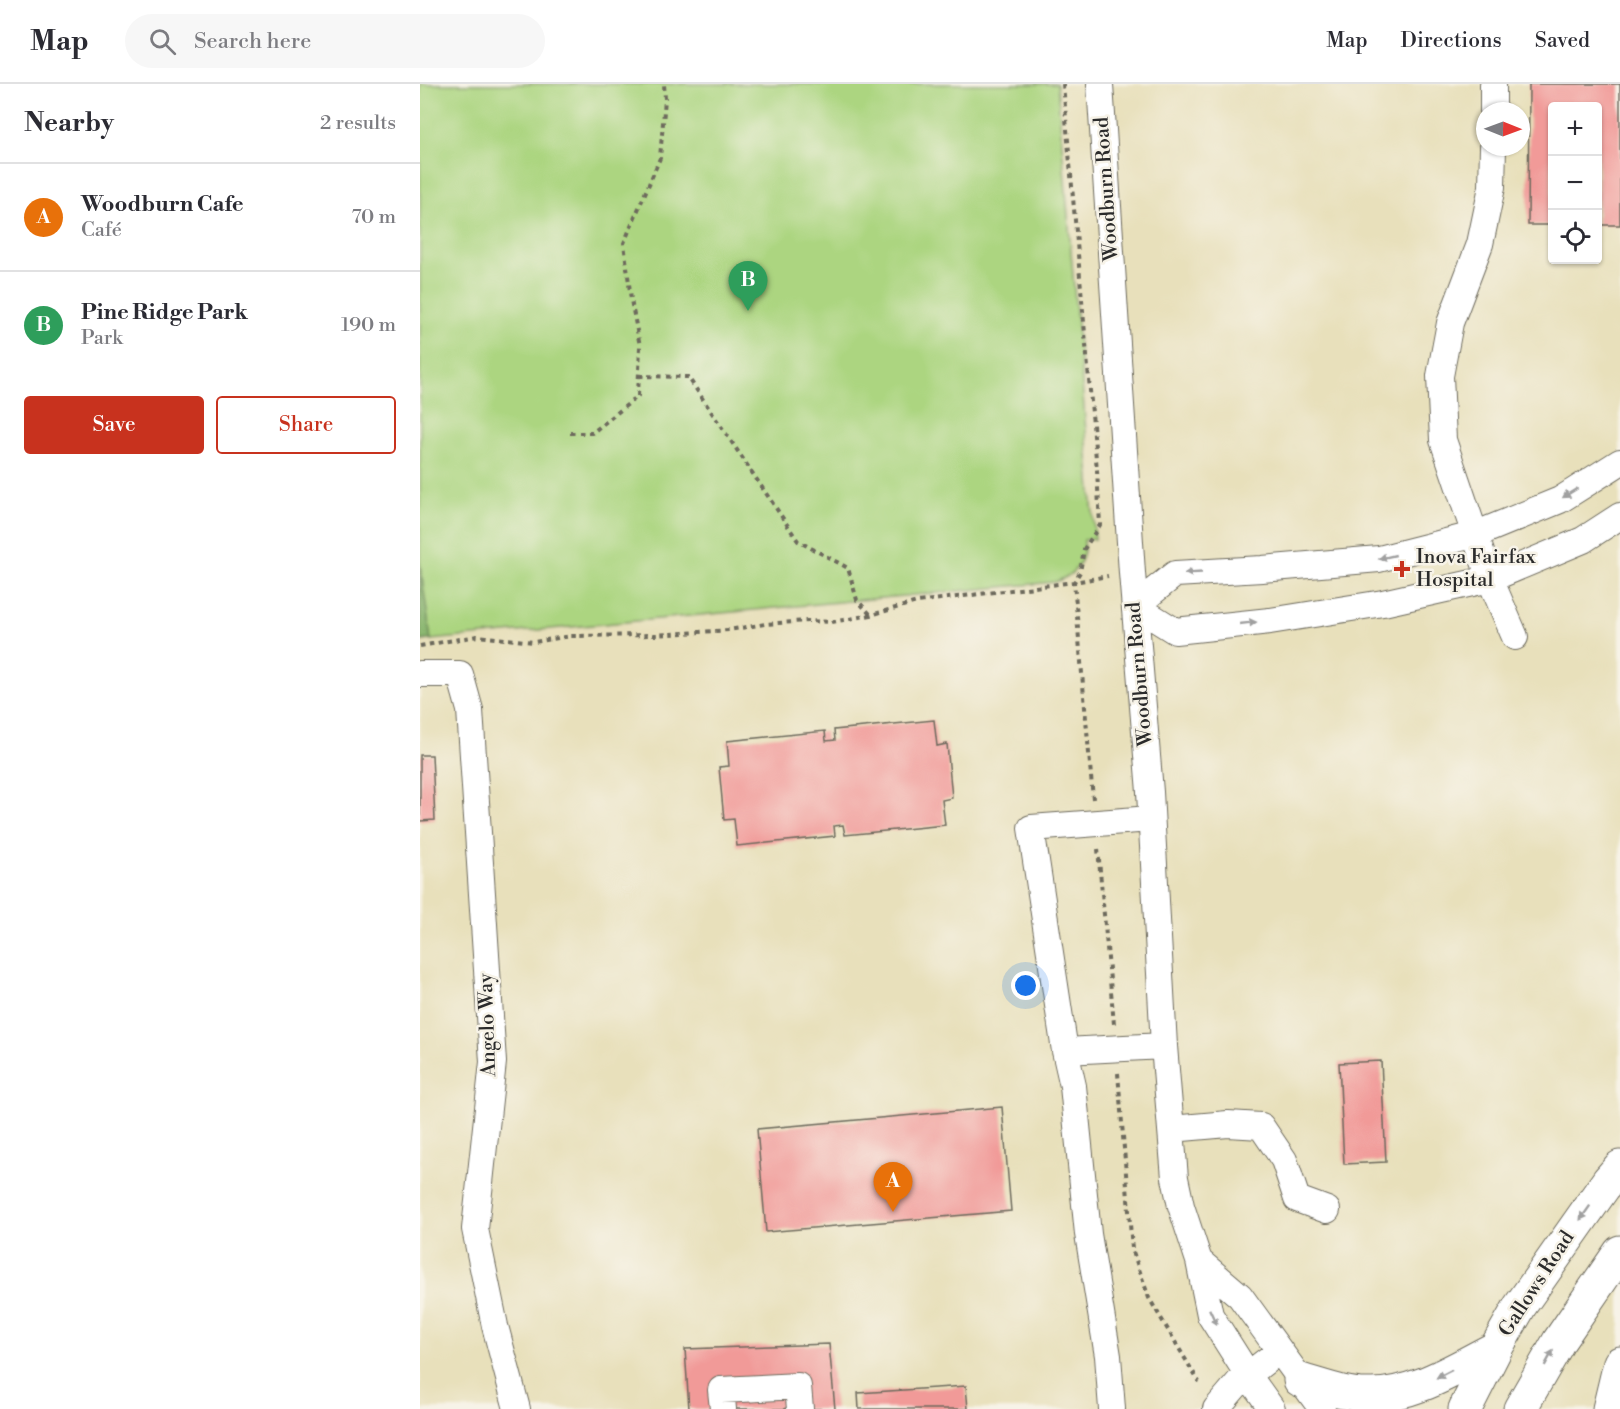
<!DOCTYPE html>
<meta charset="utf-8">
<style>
:root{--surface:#fff;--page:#f7f7f7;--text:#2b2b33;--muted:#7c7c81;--line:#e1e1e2;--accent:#c8321e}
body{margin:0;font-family:"Libre Bodoni",serif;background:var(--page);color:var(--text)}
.controls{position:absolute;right:18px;top:18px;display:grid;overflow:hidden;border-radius:6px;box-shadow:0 2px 4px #0004}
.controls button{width:54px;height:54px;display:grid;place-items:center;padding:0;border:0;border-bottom:2px solid var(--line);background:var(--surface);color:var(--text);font:30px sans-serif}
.compass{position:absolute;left:1056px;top:18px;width:54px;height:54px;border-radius:50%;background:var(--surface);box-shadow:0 2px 4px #0004;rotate:91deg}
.you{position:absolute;left:606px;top:902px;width:21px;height:21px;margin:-15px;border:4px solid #fff;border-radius:50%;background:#1a73e8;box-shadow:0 0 0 9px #1a73e833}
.badge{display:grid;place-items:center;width:39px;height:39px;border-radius:50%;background:var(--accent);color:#fff;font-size:20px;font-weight:700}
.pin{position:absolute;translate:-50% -50px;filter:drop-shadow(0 2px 3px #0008)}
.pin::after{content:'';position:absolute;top:32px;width:21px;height:18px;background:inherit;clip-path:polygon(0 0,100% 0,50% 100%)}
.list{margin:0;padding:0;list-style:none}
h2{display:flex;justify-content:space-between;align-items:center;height:78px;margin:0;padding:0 24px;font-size:26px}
h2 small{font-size:20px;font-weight:400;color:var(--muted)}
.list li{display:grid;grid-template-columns:39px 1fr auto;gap:18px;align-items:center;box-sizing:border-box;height:108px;padding:0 24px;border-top:2px solid var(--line)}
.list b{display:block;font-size:22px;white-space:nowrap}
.list p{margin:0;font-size:20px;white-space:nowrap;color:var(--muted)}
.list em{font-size:20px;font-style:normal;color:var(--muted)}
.actions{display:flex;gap:12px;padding:18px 24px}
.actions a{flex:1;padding:14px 0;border:2px solid var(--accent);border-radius:6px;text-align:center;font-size:21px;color:var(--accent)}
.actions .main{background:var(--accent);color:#fff}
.icon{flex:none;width:33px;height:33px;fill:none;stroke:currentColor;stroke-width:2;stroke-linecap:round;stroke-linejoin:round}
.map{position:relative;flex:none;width:1200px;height:1325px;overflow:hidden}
header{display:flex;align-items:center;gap:36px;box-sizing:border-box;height:84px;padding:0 30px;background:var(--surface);border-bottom:2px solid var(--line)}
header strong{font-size:28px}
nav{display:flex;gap:33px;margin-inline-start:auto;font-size:21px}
.search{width:420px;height:54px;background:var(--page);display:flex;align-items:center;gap:15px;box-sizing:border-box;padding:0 21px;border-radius:33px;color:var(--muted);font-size:22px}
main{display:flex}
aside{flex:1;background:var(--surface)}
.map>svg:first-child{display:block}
.green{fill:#acd580;stroke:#6c8056;stroke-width:1.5}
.forest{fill:#89b66e;stroke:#5a704c;stroke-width:1.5}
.building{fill:#f19a98}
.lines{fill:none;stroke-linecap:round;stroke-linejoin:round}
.minor-casing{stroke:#6d6a5d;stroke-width:28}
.major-casing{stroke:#6d6a5d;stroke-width:35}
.highway-casing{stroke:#6d6a5d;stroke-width:35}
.path{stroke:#6d6a5d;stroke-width:4;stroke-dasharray:4.5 4.5;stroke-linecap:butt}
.minor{stroke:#fff;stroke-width:26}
.major{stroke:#fff;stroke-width:33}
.highway{stroke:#fff;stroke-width:33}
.oneway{fill:#a0a0a0}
.poi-dot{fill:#c8321e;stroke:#f7f3e8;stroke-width:2}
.labels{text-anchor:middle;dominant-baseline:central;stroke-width:5;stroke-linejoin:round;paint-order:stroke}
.street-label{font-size:20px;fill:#2b2b2b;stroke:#f7f3e8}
.poi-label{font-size:20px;fill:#2b2b2b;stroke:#f7f3e8;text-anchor:start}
</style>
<header>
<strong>Map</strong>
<div class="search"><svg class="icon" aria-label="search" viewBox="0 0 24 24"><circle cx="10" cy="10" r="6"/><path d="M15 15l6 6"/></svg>Search here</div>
<nav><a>Map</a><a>Directions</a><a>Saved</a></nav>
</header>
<main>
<aside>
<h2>Nearby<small>2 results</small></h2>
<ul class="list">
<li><span class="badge" style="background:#e8710a">A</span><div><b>Woodburn Cafe</b><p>Café</p></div><em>70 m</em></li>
<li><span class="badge" style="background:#2e9e5b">B</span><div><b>Pine Ridge Park</b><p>Park</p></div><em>190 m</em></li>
</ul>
<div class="actions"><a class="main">Save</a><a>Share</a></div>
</aside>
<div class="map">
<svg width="1200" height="1325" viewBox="0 0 1200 1325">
<rect width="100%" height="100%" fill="#f7f3e8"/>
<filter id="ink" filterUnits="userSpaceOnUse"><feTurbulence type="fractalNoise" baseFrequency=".0167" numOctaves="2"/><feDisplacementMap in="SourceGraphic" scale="12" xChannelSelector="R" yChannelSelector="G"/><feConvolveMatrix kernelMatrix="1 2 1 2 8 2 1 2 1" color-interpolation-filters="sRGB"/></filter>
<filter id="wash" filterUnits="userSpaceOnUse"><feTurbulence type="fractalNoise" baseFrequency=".008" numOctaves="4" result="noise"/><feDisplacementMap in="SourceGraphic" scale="24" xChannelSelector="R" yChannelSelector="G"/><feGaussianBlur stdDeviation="1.35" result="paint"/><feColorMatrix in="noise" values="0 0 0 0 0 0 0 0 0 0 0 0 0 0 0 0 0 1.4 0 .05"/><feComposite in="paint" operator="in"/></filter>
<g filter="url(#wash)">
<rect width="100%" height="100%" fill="#e8e0bb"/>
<path class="green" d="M0,0H637L675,455L664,456C666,478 655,491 635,498L0,557Z"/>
<path class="forest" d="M0,479L11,556L0,557Z"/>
<g id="blocks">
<path class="building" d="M1109,0H1200V141H1178V22H1132V141H1108Z
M514,636L517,662L527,660L532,714L522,716L525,741L425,751L423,741L414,742L415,752L317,762L314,735L304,736L299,683L309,682L307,657L405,647L406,657L415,656L414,646Z
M0,671H12L15,736L0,737Z
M961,977L966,1078L924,1080L919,979Z
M582,1023L591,1127L346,1148L337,1045Z
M409,1260L415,1325H269L265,1265Z
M546,1302L548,1325H439L438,1309Z"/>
</g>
</g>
<g filter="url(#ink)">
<use href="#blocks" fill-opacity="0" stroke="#6d6a5d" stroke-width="1.5"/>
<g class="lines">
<defs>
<path id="minor" d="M680,0L712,489L730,708L744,962L755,1094L761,1122L779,1177L790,1231L830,1294L852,1325
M1073,27V0
M1073,63L1072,103L1060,160L1030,239L1020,292L1023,356L1070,495L1095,553
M715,522L755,490L842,485L959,475L1057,450L1140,416L1200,378
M715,522L755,547L850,537L963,519L1070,495L1163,456L1200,432
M0,590H40L50,626L73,978L55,1145L75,1242L97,1325
M645,967L744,962
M751,1045L808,1040L841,1042L864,1076L877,1115L907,1126
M779,1177L820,1212L902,1325
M303,1325L301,1306L378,1302L380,1325
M692,1325L688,1272L668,1150L653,1002L645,967L611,744L731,735
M796,1325L819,1298L859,1267"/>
<path id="major" d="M880,1296C902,1302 925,1311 947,1311C993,1313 1036,1284 1076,1264
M1045,1325L1076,1264L1100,1222L1188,1097L1200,1083
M1100,1325L1139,1257L1200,1168"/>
<path id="highway" d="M1189,1325L1200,1279"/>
</defs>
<use href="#minor" class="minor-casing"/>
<use href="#major" class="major-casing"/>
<use href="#highway" class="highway-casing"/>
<path class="path" d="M643,0L677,386L680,441L664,465L660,488L654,498L673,715
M219,292L268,293L378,457L428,484L437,516L451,531
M150,349H172L218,312L220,262L211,216L204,159L240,74L245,15L244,0
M0,562L57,552L114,558L151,552L235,551L309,546L345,540L387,537L412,538L451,531L497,518L654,498L688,492
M678,765L694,940
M698,989L712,1165L729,1214L779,1298"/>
<use href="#minor" class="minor"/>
<use href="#major" class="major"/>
<use href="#highway" class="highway"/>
</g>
<defs><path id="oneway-solid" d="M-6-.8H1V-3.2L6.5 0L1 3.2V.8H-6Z" transform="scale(1.5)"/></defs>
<g class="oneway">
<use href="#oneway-solid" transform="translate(1150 409) rotate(148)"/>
<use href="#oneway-solid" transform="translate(967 473) rotate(167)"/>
<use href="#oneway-solid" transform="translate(773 489) rotate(177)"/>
<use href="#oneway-solid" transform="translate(828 539) rotate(-6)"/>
<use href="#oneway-solid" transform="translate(1165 1129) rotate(125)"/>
<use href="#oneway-solid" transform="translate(793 1233) rotate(65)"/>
<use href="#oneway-solid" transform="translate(1129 1274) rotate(-61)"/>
<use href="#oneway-solid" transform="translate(1024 1290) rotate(153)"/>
</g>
</g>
<path class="poi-dot" d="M979 476h6v6h6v6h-6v6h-6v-6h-6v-6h6z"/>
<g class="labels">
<g class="street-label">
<text transform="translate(687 105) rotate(-94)">Woodburn Road</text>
<text transform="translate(720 590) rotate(-95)">Woodburn Road</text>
<text transform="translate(68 941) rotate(-92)">Angelo Way</text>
<text transform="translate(1117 1200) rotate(-57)">Gallows Road</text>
</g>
<g class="poi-label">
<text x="996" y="473">Inova Fairfax<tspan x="996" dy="23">Hospital</tspan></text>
</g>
</g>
</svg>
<div class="controls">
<button>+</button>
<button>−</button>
<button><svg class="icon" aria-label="locate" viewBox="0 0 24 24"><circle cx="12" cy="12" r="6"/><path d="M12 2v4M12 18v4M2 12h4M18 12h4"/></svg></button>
</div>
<svg class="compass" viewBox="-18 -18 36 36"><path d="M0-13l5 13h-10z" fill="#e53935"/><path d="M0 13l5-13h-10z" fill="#7c7c81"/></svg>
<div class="you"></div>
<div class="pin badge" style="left:473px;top:1128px;background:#e8710a">A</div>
<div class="pin badge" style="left:328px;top:227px;background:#2e9e5b">B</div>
</div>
</main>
